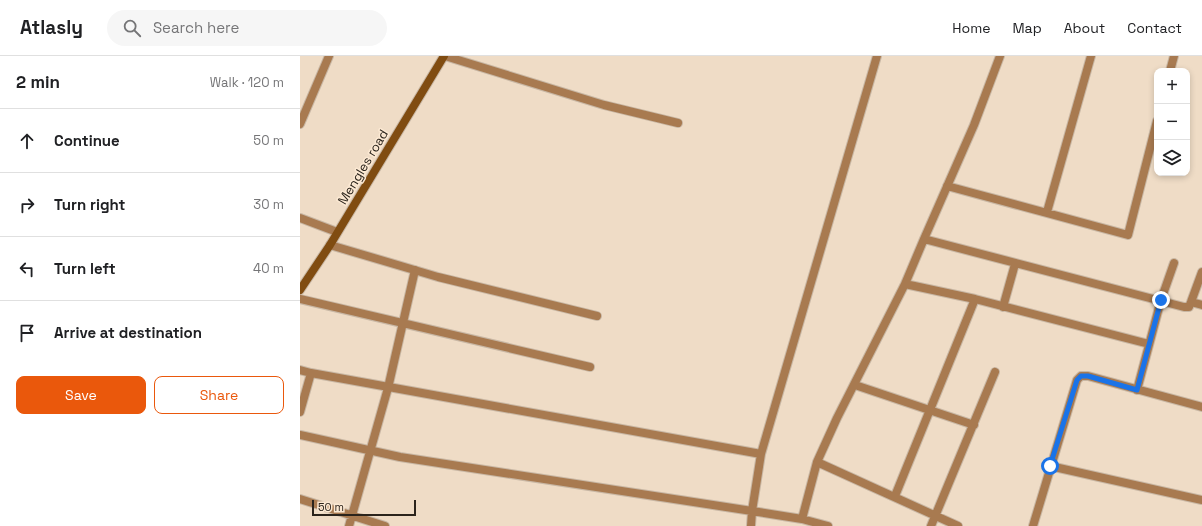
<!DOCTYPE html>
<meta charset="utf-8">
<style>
:root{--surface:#fff;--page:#f6f6f6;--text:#202124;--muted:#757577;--line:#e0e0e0;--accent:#ea580c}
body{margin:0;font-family:"Space Grotesk",sans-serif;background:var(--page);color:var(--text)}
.controls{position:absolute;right:12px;top:12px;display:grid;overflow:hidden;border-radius:8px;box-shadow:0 2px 6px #0003}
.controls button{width:36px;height:36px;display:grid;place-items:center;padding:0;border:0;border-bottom:1px solid var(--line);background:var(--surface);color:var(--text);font:20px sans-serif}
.scale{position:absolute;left:12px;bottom:10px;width:104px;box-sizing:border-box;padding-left:4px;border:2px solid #2b241c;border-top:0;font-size:11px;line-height:14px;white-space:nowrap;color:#2b241c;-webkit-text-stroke:3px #fce9d3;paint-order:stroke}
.stop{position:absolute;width:12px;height:12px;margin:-9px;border:3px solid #1a73e8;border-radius:50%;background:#fff}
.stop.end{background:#1a73e8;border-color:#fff;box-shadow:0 1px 4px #0008}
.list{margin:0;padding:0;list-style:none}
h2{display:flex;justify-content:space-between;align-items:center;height:52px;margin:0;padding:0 16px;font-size:17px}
h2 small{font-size:13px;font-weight:400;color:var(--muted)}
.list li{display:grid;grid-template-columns:26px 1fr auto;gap:12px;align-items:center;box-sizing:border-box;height:64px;padding:0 16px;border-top:1px solid var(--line)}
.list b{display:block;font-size:15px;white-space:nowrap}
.list em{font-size:13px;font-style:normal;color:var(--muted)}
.actions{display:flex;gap:8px;padding:12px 16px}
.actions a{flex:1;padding:9px 0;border:1px solid var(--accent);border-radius:8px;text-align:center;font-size:14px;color:var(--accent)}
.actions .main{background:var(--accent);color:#fff}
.icon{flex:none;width:22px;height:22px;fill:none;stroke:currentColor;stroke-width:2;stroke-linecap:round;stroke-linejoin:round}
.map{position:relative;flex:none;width:902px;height:470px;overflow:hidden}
header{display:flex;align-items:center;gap:24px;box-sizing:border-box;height:56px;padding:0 20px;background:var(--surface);border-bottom:1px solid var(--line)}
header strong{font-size:19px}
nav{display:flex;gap:22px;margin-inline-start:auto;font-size:14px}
.search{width:280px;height:36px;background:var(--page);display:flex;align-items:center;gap:10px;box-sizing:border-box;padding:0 14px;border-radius:22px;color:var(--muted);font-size:15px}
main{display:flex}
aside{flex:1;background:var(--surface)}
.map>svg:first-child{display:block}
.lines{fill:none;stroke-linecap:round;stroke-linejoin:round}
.minor-casing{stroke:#c8b7a4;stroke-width:10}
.secondary-casing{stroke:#c8b7a4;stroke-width:10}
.minor{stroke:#a87a50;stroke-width:8}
.secondary{stroke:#804c11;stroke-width:8}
.route{stroke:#1a73e8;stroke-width:5}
.labels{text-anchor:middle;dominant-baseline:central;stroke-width:3;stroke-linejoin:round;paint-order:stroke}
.street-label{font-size:13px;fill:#2b241c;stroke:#fce9d3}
</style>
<header>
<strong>Atlasly</strong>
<div class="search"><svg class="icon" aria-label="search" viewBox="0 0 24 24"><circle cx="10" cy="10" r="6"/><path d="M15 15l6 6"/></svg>Search here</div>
<nav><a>Home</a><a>Map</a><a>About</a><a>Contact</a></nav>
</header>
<main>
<aside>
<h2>2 min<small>Walk · 120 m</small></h2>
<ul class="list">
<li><svg class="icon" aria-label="ahead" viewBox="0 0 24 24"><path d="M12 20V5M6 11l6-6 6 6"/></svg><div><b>Continue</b></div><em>50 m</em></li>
<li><svg class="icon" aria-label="right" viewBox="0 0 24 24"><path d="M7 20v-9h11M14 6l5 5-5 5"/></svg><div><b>Turn right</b></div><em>30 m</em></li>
<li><svg class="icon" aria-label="left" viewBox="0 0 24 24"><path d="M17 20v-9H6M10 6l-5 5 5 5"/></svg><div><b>Turn left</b></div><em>40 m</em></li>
<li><svg class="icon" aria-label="arrive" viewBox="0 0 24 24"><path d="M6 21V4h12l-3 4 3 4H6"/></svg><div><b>Arrive at destination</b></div></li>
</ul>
<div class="actions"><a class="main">Save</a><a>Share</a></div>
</aside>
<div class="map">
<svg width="902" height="470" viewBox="0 0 902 470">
<rect width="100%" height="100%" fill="#efdcc6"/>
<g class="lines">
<defs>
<path id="minor" d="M145,0L304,49L378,67
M577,0L461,398L452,455L502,463L517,406L537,362L605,228L624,183
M700,0L674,69L624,183L884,251H889L891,246L902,216
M870,15L874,0
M0,68L29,0
M647,130L828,179L857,65
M747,156L791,0
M0,162L37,176
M30,189L138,221L297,260
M605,228L675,243L849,288
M0,243L290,311
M891,246L902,249
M703,251L715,208
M0,314L11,317
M555,329L674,369
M837,334L861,244L874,207
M0,356L11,317L461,398
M0,379L100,401L452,455L451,470
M517,406L658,470
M750,410L902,444
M595,440L675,243
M0,443L85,470
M502,463L528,470
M49,470L88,332L115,214
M631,470L695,316
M733,470L777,324L781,320H788L902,351"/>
<path id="secondary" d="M0,234L30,189L144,0"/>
</defs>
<use href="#minor" class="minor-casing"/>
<use href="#secondary" class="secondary-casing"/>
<use href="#minor" class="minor"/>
<use href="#secondary" class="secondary"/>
</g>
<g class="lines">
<path class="route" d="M750,410L777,324L781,320H788L837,334L861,244"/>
</g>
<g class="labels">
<g class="street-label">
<text transform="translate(63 111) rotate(-59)">Mengles road</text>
</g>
</g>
</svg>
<div class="controls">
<button>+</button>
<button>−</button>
<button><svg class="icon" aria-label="layers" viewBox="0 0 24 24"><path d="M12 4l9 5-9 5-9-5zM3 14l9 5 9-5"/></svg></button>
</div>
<div class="scale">50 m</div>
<div class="stop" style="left:750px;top:410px"></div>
<div class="stop end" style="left:861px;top:244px"></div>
</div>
</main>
